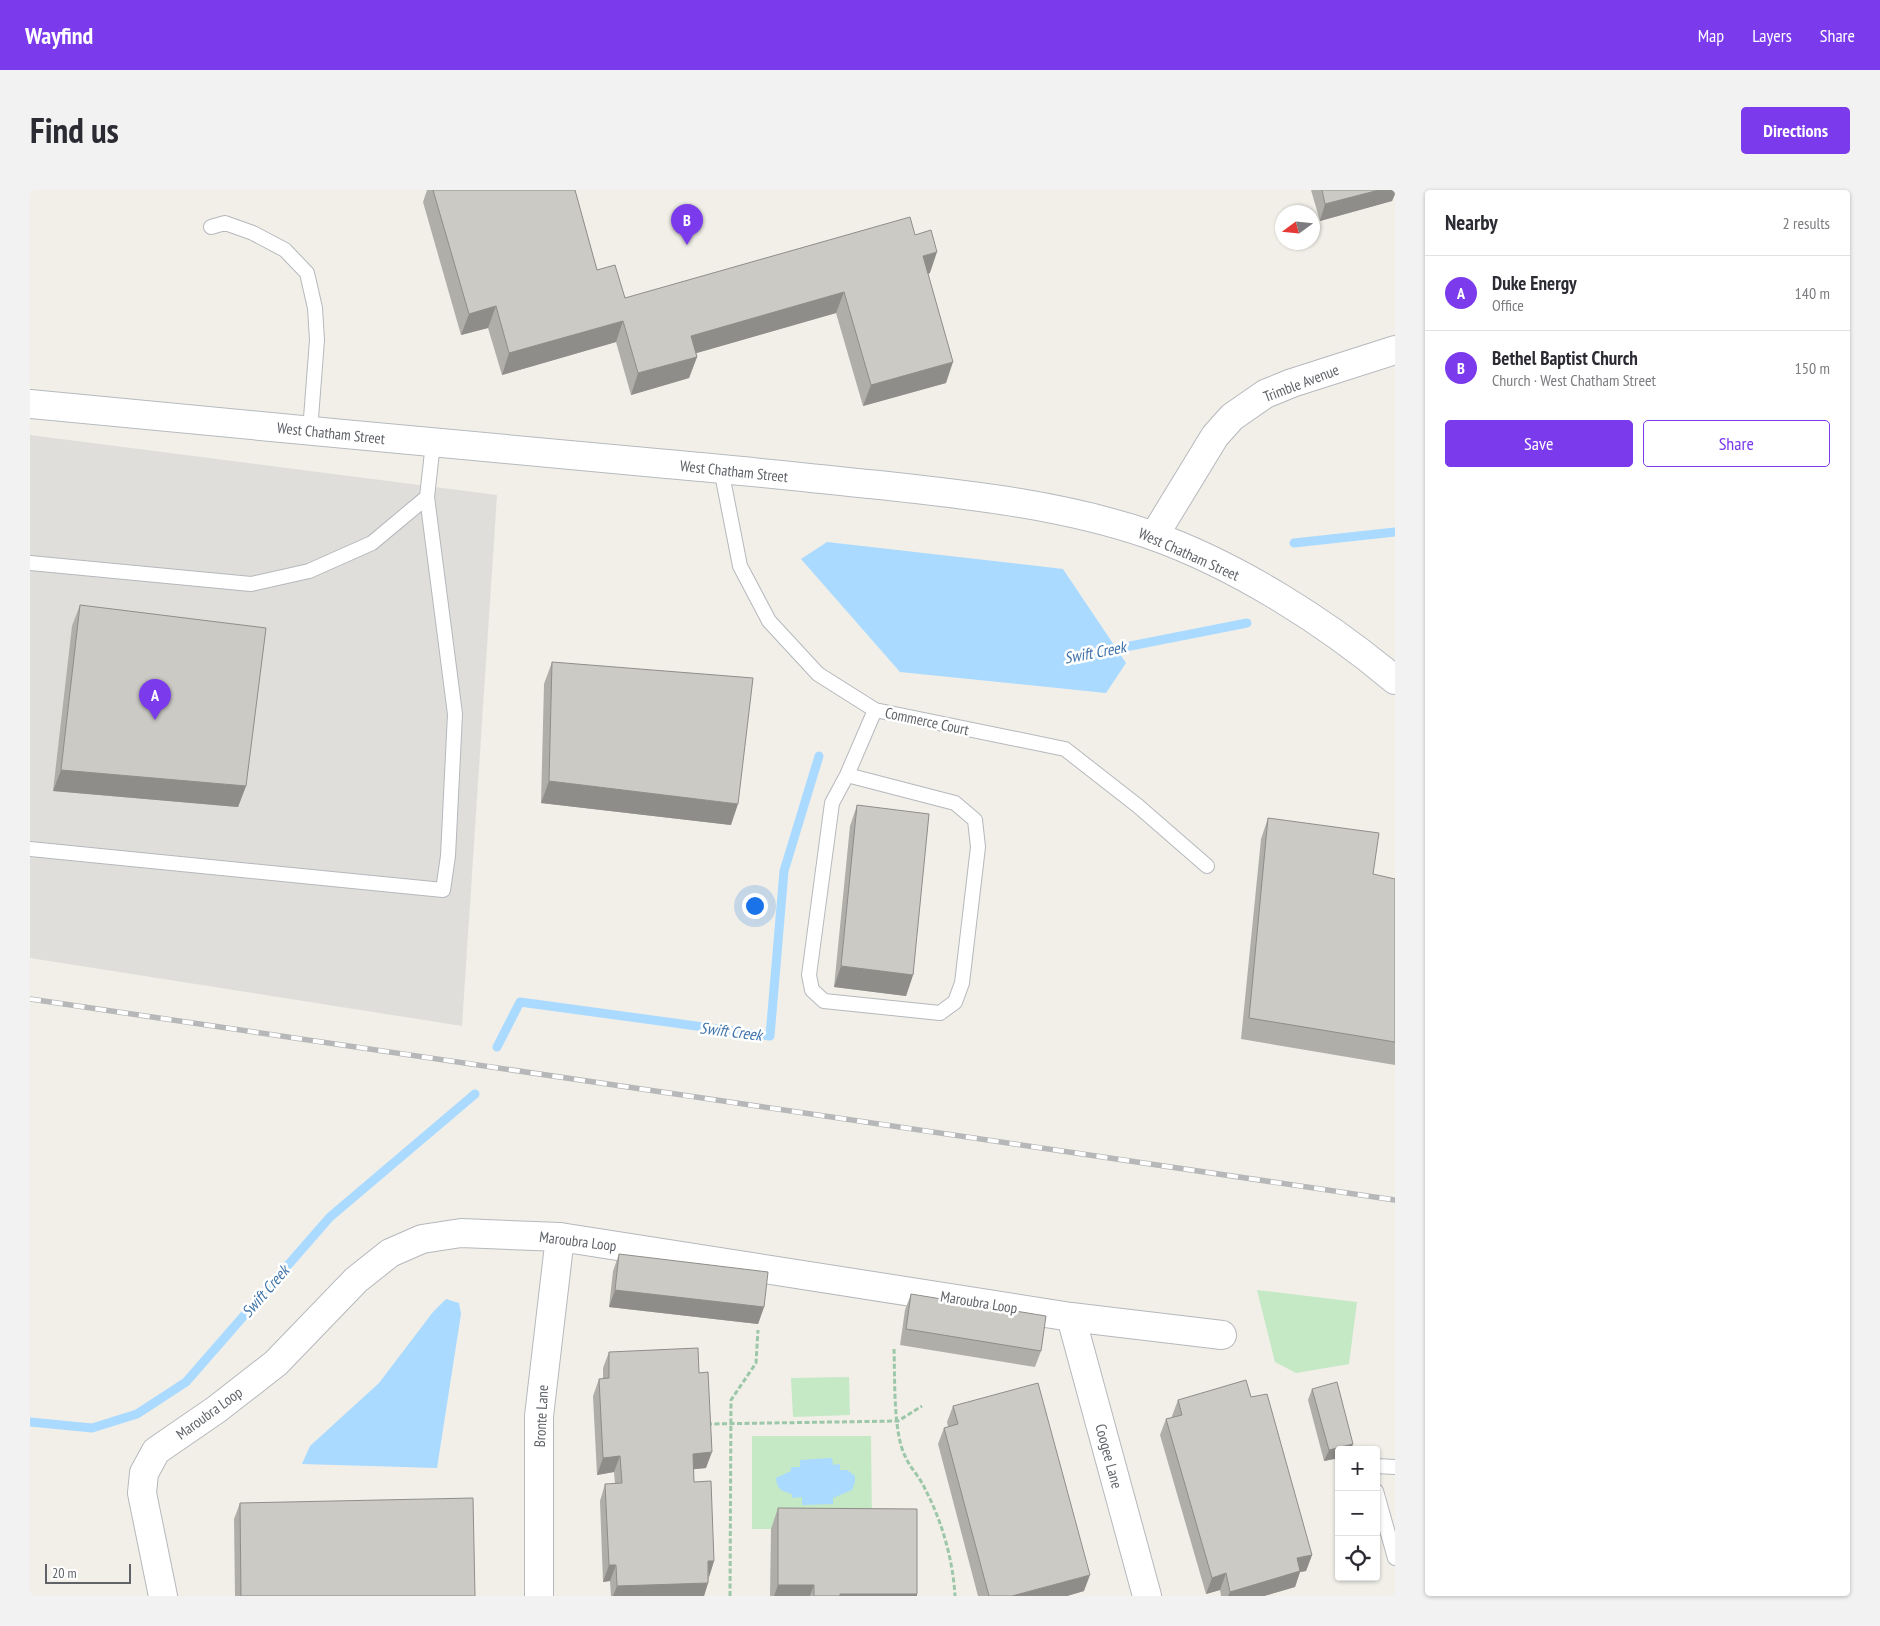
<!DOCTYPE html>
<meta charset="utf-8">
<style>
:root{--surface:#fff;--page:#f2f2f3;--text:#2b2b33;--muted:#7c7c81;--line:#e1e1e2;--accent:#7c3aed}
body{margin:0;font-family:"PT Sans Narrow",sans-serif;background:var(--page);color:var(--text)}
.controls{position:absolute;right:15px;bottom:15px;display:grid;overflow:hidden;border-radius:5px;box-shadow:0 1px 4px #0004}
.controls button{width:45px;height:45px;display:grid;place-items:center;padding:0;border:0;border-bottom:1px solid var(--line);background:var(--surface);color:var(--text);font:25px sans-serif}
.compass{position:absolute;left:1245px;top:15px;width:45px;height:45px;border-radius:50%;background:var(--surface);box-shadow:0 1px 4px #0004;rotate:255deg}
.scale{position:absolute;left:15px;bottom:12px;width:86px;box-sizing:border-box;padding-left:5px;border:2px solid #5f6368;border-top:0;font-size:14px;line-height:18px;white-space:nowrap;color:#5f6368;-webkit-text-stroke:4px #fff;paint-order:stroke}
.you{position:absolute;left:724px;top:715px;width:18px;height:18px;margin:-12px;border:4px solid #fff;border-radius:50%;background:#1a73e8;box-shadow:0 0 0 8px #1a73e833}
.badge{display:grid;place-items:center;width:32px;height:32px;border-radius:50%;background:var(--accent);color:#fff;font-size:16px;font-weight:700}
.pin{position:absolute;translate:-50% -41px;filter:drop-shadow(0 1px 2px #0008)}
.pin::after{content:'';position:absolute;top:26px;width:18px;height:15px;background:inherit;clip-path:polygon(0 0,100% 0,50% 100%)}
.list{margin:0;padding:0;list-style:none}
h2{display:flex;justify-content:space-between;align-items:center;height:65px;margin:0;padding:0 20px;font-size:21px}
h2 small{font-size:16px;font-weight:400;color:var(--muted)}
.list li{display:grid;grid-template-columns:32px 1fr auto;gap:15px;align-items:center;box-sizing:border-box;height:75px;padding:0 20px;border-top:1px solid var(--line)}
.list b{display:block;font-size:19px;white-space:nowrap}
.list p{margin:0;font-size:16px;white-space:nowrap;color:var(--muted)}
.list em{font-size:16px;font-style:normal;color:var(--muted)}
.actions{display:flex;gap:10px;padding:15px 20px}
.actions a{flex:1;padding:11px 0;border:1px solid var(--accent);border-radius:5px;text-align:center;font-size:18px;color:var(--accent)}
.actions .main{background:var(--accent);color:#fff}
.icon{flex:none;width:28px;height:28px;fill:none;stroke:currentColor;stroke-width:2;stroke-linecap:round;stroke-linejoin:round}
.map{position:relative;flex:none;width:1365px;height:1406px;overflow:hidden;border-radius:5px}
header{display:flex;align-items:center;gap:30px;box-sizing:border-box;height:70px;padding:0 25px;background:var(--accent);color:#fff}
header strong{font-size:24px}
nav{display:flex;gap:28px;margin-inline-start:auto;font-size:18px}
.intro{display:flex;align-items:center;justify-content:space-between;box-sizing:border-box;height:120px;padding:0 30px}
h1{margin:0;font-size:35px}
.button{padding:12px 22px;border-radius:5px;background:var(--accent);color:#fff;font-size:18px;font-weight:700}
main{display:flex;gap:30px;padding:0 30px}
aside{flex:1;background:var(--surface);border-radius:5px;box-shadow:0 1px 4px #0004}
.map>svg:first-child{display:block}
.industrial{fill:#e0deda}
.green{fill:#c5e8c5}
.water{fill:#aadaff}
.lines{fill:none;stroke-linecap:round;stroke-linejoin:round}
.stream{stroke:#aadaff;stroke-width:9}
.lane-casing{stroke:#b5b8bc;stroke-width:16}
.street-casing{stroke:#b5b8bc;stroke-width:30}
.secondary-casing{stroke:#b6babf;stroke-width:30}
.path{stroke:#9cc7a9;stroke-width:3;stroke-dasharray:5 2.5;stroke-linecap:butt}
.lane{stroke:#fff;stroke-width:14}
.street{stroke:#fff;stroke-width:28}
.secondary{stroke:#fff;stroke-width:28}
.rail-casing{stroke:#b6b7b8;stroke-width:5.5}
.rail{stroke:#fff;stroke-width:4;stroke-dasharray:11;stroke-linecap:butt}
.wall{fill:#afaea9}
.shaded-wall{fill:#8f8d8a}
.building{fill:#cccac5;stroke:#8f8d8a}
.labels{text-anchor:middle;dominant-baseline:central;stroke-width:5;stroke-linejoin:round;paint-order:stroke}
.street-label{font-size:15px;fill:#5f6368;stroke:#fff}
.water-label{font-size:16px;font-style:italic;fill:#4174aa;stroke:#fff}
</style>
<header>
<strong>Wayfind</strong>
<nav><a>Map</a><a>Layers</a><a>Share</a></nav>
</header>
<div class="intro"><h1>Find us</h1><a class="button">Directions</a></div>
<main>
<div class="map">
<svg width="1365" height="1406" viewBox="0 0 1365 1406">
<rect width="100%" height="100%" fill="#f1efe8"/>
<path class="industrial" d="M0,245L467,305L432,836L0,768Z"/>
<path class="green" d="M1227,1100L1327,1112L1319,1174L1266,1183L1245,1172Z
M819,1187L820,1225L763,1227L761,1188Z
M722,1246H841L842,1339H722Z"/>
<path class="water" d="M797,352L1033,379L1096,473L1076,503L870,482L771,369Z
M416,1109L429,1113L431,1124L407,1278L272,1274L280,1256L349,1193L403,1122Z
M802,1268L803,1275L810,1274V1280H817L825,1286V1292L822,1300L803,1308V1314L772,1315V1307L762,1308V1304C751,1301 747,1299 746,1288L761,1281V1277H770V1270Z"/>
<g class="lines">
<path class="stream" d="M1264,353L1365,342
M1075,461L1217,433
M467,857L490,812L740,846L754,681L789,566
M0,1232L62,1238L107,1224L156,1192L300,1027L445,904"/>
<defs>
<path id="lane" d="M181,37L195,33L223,43L255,60L277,83L285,118L287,150L280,241
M691,279L710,376L739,431L788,484L845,520L1035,559L1108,616L1177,676
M0,373L221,394L279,381L342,353L397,307
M817,585L925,613L945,630L948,657L932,793L925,812L910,823L794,811L782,800L779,785L802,613L817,585L845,520
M0,659L413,700L418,666L425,524L397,307L403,253
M1346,1276L1365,1277
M1346,1301L1365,1368"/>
<path id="street" d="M1124,346L1185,246L1202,227L1235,204L1262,193L1365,160
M1041,1127L1117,1406
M133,1406L112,1303L114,1283L126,1261L187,1219L246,1173L326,1090L360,1063L392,1049L431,1043L530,1047L1041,1127L1192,1145
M509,1406V1226L530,1047"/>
<path id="secondary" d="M0,214C212,234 425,255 637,274C708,280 779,288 849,295C941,305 1034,315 1121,345C1206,375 1296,432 1365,490"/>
</defs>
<use href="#lane" class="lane-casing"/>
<use href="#street" class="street-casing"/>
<use href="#secondary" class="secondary-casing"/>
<path class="path" d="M864,1159C865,1187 863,1242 875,1266C880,1278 890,1287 895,1299C912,1331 923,1370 925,1406
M677,1234L868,1231L892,1216
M700,1406L701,1210L726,1173L728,1140"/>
<use href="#lane" class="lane"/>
<use href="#street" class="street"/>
<use href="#secondary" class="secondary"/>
<defs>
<path id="rail" d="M0,809L1365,1010"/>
</defs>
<use href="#rail" class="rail-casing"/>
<use href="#rail" class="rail"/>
</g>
<path class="wall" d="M397,0H545L567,80L595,108L885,45L900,83L898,84L916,193L833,216L806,123L666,163L667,167L659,188L601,205L586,152L472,185L458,138L431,145L393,12Z
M1281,0H1365V4L1362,11L1290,31Z
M50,415L216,596L208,617L23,601L42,436Z
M522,472L701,635L511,613L514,494Z
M827,615L883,785L876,806L804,797L820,636Z
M1238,628L1343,684L1365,689V875L1211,849L1231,649Z
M589,1064L734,1117L728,1134L579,1117L583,1081Z
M881,1104L1011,1161L1005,1177L870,1155L875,1120Z
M579,1162L669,1183L676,1278L663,1279L664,1292L684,1371L679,1387L678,1393L674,1406H581L580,1391L573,1392L570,1311L575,1294H585L584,1282L567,1285L563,1206L569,1189H573V1178Z
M1282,1199L1309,1260V1268L1294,1271L1278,1210Z
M1221,1207L1282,1365L1276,1381L1270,1382L1265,1397L1234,1406H1191L1190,1400L1176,1404L1130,1245L1136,1229L1142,1228V1226L1148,1210Z
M923,1216L1054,1401L1037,1406H948L908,1254L914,1238L918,1237L917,1232Z
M210,1313L445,1406H205L204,1329Z
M748,1318L887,1406H740L741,1339Z"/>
<path class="shaded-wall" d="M1349,0H1365V4L1362,11L1290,31L1295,14Z
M907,62L900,83L885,88L893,66Z
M814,102L806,123L653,167L661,146Z
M466,116L458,138L431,145L439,124Z
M593,131L586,152L472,185L479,163Z
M667,167L659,188L601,205L608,183Z
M923,172L916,193L833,216L841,195Z
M31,580L216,596L208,617L23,601Z
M519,591L708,614L701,635L511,613Z
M811,776L883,785L876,806L804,797Z
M585,1100L734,1117L728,1134L579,1117Z
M1323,1254L1321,1260H1309V1268L1294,1271L1299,1260Z
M682,1262L676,1278L657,1280L663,1264Z
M590,1266L584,1282L567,1285L573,1268Z
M1282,1365L1276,1381L1270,1382L1265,1397L1234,1406H1198L1200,1402L1267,1368Z
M678,1371H684L679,1387Z
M579,1375H586L580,1391L573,1392Z
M1196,1383L1190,1400L1176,1404L1182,1388Z
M1060,1385L1054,1401L1037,1406H982Z
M678,1393L674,1406H583L587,1396Z
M748,1395H784L780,1406H744Z
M810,1404H887V1406H809Z"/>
<path class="building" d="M403,0H545L567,80L585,75L595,108L880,27L885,45L901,40L907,62L893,66L923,172L841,195L814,102L661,146L667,167L608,183L593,131L479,163L466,116L439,124Z
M1292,0H1349L1295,14Z
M50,415L236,438L216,596L31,580Z
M522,472L723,488L708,614L519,591Z
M827,615L899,624L883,785L811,776Z
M1238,628L1349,643L1343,684L1365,689V852L1219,828Z
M589,1064L738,1082L734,1117L585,1100Z
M881,1104L1016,1126L1011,1161L876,1139Z
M668,1158L669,1183L678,1182L682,1262L663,1264L664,1292L681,1291L684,1371H678V1393L587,1396L586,1375H579L575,1294L592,1293L590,1266L573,1268L569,1189L579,1188V1162Z
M1216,1190L1221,1207L1237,1204L1282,1365L1267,1368L1270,1381L1200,1402L1196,1383L1182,1388L1136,1229L1152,1225L1148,1210Z
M1307,1192L1323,1254L1299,1260L1282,1199Z
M1008,1193L1060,1385L982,1406H959L914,1238L928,1234L923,1216Z
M443,1308L445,1406H211L210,1313Z
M748,1318L887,1319V1404H810V1406H784V1395H748Z"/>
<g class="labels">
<g class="street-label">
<text transform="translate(1271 193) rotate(-21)">Trimble Avenue</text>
<text transform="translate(301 243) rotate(6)">West Chatham Street</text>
<text transform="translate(704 281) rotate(6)">West Chatham Street</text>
<text transform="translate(1159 364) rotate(24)">West Chatham Street</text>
<text transform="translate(897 531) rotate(12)">Commerce Court</text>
<text transform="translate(548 1051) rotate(7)">Maroubra Loop</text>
<text transform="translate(949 1112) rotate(9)">Maroubra Loop</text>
<text transform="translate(179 1223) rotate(-36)">Maroubra Loop</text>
<text transform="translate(511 1226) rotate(-87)">Bronte Lane</text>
<text transform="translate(1079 1266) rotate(75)">Coogee Lane</text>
</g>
<g class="water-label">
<text transform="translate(1065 462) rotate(-11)">Swift Creek</text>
<text transform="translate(701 841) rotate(7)">Swift Creek</text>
<text transform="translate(235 1101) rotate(-49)">Swift Creek</text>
</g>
</g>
</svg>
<div class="controls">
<button>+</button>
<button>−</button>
<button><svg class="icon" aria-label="locate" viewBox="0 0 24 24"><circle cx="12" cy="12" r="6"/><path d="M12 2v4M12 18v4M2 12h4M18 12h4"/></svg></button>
</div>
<svg class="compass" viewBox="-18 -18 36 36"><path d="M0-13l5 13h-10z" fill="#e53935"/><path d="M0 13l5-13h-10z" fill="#7c7c81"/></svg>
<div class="scale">20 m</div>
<div class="you"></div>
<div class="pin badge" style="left:125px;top:530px">A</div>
<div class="pin badge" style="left:657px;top:55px">B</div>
</div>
<aside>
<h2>Nearby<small>2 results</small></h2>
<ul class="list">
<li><span class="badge">A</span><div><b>Duke Energy</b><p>Office</p></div><em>140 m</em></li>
<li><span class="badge">B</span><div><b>Bethel Baptist Church</b><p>Church · West Chatham Street</p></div><em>150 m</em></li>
</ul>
<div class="actions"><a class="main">Save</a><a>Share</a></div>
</aside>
</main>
